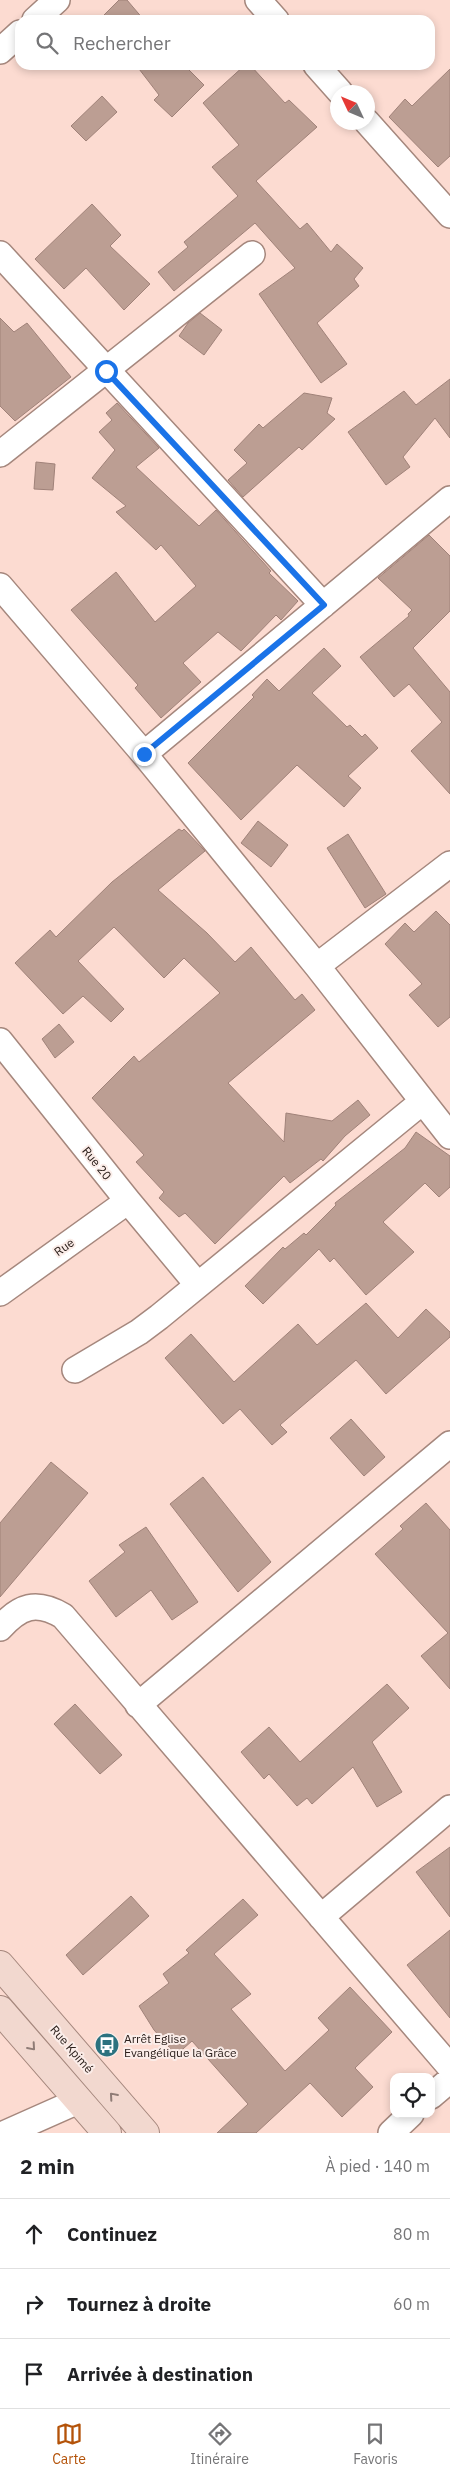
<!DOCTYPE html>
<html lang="fr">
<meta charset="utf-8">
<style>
:root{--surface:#fff;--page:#f6f6f6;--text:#202124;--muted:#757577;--line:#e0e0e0;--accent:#b45309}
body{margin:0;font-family:"IBM Plex Sans",sans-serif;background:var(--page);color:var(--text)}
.controls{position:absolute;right:15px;bottom:15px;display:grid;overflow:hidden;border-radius:10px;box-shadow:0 2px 8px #0003}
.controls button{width:45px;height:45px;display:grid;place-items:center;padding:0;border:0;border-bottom:1px solid var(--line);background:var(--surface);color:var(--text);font:25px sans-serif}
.compass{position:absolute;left:330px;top:85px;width:45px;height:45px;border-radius:50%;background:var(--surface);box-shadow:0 2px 8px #0003;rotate:314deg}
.stop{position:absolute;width:15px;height:15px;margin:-11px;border:4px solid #1a73e8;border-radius:50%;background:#fff}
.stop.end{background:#1a73e8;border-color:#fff;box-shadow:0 1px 5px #0008}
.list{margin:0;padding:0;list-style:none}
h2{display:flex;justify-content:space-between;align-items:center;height:65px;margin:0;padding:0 20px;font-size:21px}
h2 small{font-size:16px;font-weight:400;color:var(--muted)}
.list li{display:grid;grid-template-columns:32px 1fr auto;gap:15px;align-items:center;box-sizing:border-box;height:70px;padding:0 20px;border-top:1px solid var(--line)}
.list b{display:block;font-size:19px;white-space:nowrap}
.list em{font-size:16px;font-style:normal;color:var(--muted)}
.icon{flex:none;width:28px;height:28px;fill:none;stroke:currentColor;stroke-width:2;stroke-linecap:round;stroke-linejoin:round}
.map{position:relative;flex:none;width:450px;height:2133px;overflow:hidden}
.search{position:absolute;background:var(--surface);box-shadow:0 2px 8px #0003;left:15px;right:15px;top:15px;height:55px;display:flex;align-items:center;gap:12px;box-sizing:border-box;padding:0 18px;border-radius:15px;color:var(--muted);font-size:19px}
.sheet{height:275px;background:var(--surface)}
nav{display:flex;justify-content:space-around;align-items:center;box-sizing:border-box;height:70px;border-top:1px solid var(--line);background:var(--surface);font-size:14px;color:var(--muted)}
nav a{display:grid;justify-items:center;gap:2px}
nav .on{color:var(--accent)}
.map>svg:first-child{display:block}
.building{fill:#bc9e93;stroke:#a08279}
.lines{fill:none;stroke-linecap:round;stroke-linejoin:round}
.street-casing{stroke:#a5877d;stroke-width:28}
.secondary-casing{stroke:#a5877d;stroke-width:30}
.street{stroke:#fff;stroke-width:25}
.secondary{stroke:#f2d8cf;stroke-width:28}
.oneway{stroke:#8f7c76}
.route{stroke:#1a73e8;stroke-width:6}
.labels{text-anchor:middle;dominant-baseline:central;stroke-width:4;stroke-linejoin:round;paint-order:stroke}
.street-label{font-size:12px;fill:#2c201c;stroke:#fbede9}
.poi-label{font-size:12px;fill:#2c201c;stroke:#fbede9;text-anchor:start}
</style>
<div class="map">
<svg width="450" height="2133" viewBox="0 0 450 2133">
<rect width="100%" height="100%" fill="#fcdbd1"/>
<path class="building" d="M119,0H127L144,20H99Z
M136,65H184L204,85L172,117L154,100L159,95Z
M245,65H250L285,103L289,100L317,127L256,181L300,229L307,223L331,252L337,244L363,268L354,279L359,286L317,323L347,364L321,383L259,294L295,268L255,223L174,291L158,272L188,247L184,242L238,196L212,167L239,145L203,103Z
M450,69V156L438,167L389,117L405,99L412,106Z
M102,96L117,112L86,141L71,126Z
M92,204L121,235L110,246L150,284L124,310L86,268L64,289L35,259Z
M200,313L222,330L204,355L179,336L188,323Z
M0,318L14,332L27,323L71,377L15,421L0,406Z
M450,379V438L435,418L403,457L410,467L386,485L348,432L404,391L416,405Z
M304,393L332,398L327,413L335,419L302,450L299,447L243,497L228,480L247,463L234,450L259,424L263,428Z
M117,403L159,448L136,467L199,526L216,510L271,571L269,573L298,601L281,620L276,615L241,651L218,632L183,663L201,682L161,718L135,688L138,685L71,610L116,572L155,622L196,586L161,545L156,550L116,512L126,506L92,478L115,450L99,432L112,420L106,413Z
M36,462L55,464L53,490L34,489Z
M429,535L450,556V611L413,648L450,692V794L411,751L442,722L409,684L394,697L360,657L409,616L408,614L412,610L378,578Z
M324,648L341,666L312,693L347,727L350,725L362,737L365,734L378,748L348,776L361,788L344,807L297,765L241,820L188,763L254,697L252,695L267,679L279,691Z
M258,821L288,845L271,867L241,843Z
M179,829L182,831L184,829L205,851L158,890L207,933L235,962L251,947L295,1000L302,994L315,1010L228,1083L284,1142L286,1113L332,1121L358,1100L370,1115L345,1136L323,1161L321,1159L290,1183L284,1176L215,1244L185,1213L179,1217L159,1198L164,1192L136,1162L144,1155L92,1098L134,1056L139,1062L220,993L184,958L164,978L114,927L78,961L124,1009L111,1022L83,996L63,1014L15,963L50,930L56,937L112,882Z
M348,834L386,894L365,908L327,848Z
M436,911L450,925V1017L438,1027L409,995L422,984L385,944L405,923L414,932Z
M59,1024L74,1042L55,1058L42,1039Z
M416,1132L450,1156V1187L439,1197L425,1183L383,1222L414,1252L366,1295L334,1258L330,1262L319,1249L263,1304L245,1286L283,1247L285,1249L304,1233L306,1235L336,1205L335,1203L405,1148Z
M366,1303L398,1338L426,1309L450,1332V1337L386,1394L356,1360L280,1425L287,1432L272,1445L240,1409L223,1424L165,1358L191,1334L234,1382L298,1324L317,1345Z
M351,1419L385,1457L364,1476L330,1438Z
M51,1462L88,1493L0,1597V1523Z
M203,1477L271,1562L238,1592L170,1504Z
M426,1503L450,1530V1689L421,1656L448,1633L375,1554L403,1529L400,1526Z
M146,1527L198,1602L172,1620L151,1590L116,1617L89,1581L125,1552L119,1545Z
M387,1684L409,1708L372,1742L402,1792L377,1807L353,1767L312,1804L307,1798L297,1806L269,1774L264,1779L241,1752L269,1727L300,1762Z
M75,1704L122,1755L100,1774L54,1724Z
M450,1847V1917L416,1872Z
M131,1896L149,1916L83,1975L66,1955Z
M243,1899L258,1915L214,1954L251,1994L231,2009L285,2071L329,2030L318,2018L350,1987L392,2032L355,2068L373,2087L342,2117L310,2083L256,2133H217L248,2104L192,2041L176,2055L154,2030L139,2006L169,1983L163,1974L189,1953L186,1950Z
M450,1930V2018L407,1965Z"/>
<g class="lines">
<defs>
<path id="street" d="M258,0L276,20
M35,20L57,0
M0,51L20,33
M316,65L340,92
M367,122L450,215
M0,254L323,605
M0,454L252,254
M0,586L144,754L317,966L450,1136
M144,754L450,499
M317,966L450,864
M0,1041L128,1201L197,1284
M0,1293L128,1201
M75,1370L139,1332L159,1317L422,1102
M0,1628C20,1606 36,1600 63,1616L450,2067
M138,1705L450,1444
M321,1917L450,1808
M431,2096L450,2080
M6,2133L78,2101
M391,2133L411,2114"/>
<path id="secondary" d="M0,1965L145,2133
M0,2010L107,2133"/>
</defs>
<use href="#street" class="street-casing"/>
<use href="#secondary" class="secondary-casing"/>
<use href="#street" class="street"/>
<use href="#secondary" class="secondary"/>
</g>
<defs><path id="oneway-chevron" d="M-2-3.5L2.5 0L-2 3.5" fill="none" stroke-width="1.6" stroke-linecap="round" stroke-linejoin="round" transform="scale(1.25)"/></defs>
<g class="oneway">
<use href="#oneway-chevron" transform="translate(32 2047) rotate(49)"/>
<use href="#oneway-chevron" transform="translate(113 2096) rotate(-131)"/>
</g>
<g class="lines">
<path class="route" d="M106,371L324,605L144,754"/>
</g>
<defs>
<symbol id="bus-disc" viewBox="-11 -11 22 22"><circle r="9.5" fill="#2c727f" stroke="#fbede9"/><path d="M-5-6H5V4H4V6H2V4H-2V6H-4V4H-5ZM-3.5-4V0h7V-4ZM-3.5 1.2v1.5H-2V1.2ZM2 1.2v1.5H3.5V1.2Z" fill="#fff"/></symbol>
</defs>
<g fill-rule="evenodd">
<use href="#bus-disc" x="93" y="2031" width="28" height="28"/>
</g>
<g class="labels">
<g class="street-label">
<text transform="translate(97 1163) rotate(51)">Rue 20</text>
<text transform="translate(64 1247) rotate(-36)">Rue</text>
<text transform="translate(72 2049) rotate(49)">Rue Kpimé</text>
</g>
<g class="poi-label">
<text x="124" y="2038">Arrêt Eglise<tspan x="124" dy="14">Evangélique la Grâce</tspan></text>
</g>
</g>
</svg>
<div class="controls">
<button><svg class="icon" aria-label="locate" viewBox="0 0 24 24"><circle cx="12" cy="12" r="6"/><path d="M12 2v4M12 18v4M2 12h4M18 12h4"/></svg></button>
</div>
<svg class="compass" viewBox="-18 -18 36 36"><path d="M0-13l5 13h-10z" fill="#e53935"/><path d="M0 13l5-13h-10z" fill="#757577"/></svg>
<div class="stop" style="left:106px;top:371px"></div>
<div class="stop end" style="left:144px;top:754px"></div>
<div class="search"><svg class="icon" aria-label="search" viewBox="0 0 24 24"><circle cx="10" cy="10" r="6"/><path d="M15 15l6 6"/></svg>Rechercher</div>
</div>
<section class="sheet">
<h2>2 min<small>À pied · 140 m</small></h2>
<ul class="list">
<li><svg class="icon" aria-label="ahead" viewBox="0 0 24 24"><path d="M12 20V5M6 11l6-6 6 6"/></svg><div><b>Continuez</b></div><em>80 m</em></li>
<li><svg class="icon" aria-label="right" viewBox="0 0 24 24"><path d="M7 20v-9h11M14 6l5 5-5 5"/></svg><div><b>Tournez à droite</b></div><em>60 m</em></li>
<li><svg class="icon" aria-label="arrive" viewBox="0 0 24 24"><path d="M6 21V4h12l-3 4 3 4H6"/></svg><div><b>Arrivée à destination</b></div></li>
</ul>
</section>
<nav>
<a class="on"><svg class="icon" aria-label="map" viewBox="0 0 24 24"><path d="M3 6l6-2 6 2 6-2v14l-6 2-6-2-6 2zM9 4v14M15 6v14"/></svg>Carte</a>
<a><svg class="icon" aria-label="directions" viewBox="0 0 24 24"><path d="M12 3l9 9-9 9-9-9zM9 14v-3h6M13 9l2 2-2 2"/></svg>Itinéraire</a>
<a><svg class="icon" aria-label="saved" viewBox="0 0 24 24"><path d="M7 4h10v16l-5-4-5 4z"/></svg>Favoris</a>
</nav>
